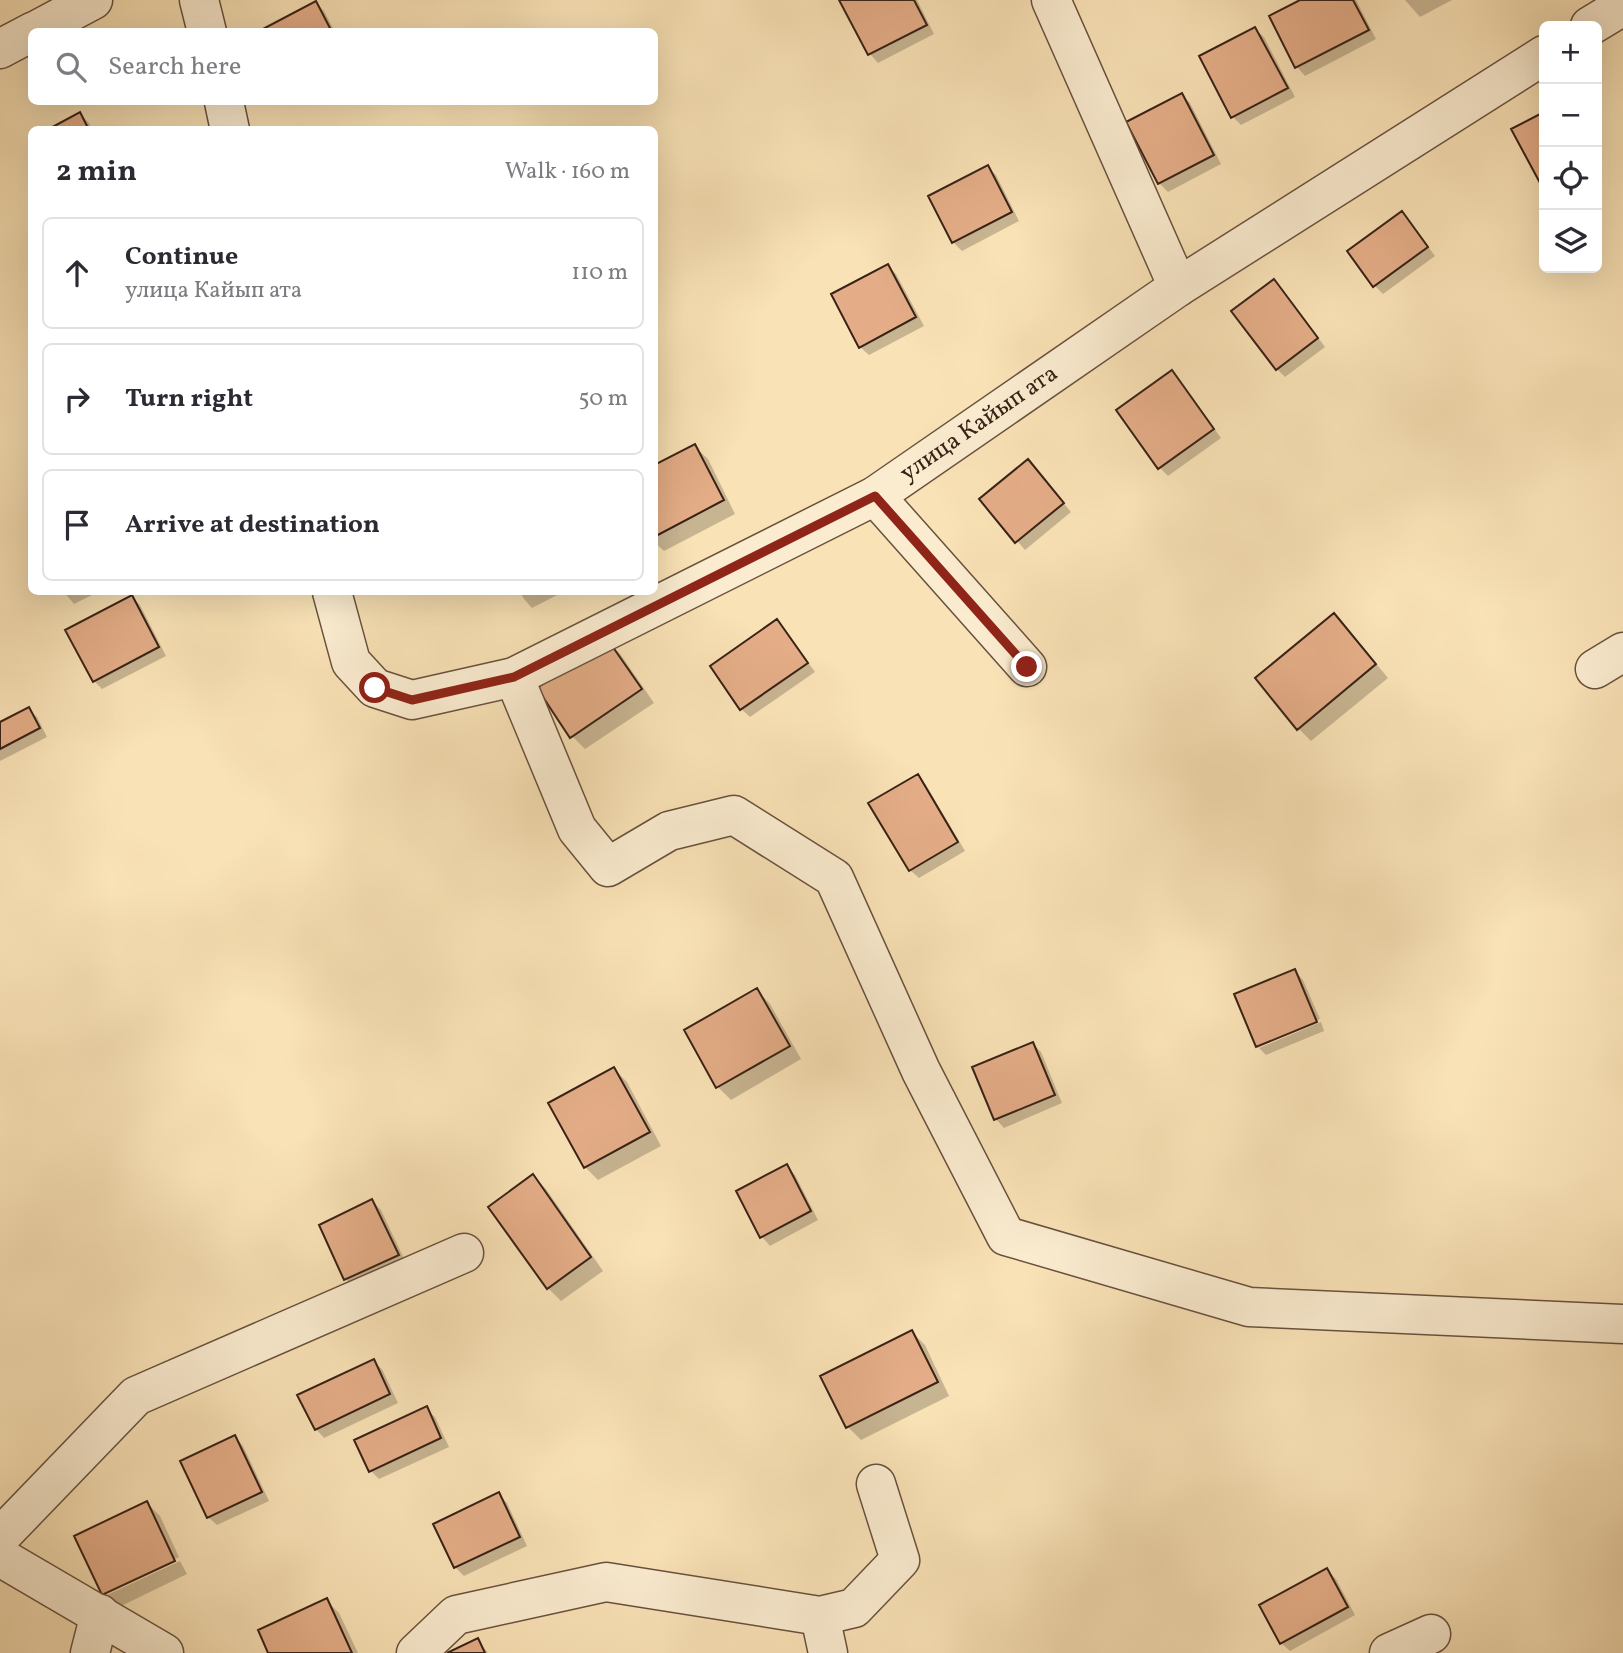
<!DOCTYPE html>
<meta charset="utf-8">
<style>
:root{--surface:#fff;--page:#f7f7f7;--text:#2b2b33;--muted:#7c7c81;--line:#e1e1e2}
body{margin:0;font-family:Vollkorn,serif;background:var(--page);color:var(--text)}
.controls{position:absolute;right:21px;top:21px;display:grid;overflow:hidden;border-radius:10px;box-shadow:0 7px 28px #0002}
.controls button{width:63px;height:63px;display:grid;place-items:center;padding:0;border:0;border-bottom:2px solid var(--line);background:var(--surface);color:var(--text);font:35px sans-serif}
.stop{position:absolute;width:21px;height:21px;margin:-16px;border:5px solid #8f2418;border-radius:50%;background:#fff}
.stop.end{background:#8f2418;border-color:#fff;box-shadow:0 2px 7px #0008}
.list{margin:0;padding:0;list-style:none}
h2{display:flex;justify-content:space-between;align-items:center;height:91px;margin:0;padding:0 28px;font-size:30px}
h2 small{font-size:23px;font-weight:400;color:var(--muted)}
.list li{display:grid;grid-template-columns:46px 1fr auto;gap:21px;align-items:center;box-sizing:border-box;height:112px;margin:0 14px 14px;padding:0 14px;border:2px solid var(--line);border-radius:10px}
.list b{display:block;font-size:26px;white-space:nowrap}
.list p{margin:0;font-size:23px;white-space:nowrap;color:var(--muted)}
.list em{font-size:23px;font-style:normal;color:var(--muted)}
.icon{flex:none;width:38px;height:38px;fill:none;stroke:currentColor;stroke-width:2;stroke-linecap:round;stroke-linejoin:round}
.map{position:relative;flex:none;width:1623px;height:1653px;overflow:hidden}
.search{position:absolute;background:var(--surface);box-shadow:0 7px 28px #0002;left:28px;top:28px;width:630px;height:77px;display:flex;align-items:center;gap:18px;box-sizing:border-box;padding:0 24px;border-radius:10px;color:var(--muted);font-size:26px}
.panel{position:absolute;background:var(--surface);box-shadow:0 7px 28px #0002;left:28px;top:126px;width:630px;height:469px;border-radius:10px}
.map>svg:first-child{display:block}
.shadow{fill:#0003}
.building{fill:#e4ad87;stroke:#382116;stroke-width:2}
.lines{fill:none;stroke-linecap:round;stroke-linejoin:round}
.minor-casing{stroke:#68513e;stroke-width:41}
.minor{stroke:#fbecd0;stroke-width:38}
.route{stroke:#8f2418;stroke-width:9}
.labels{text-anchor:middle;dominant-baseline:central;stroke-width:6;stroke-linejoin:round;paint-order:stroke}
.street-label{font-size:24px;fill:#382116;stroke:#fbecd0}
</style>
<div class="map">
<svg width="1623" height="1653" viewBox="0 0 1623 1653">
<rect width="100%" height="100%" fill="#f9e2b6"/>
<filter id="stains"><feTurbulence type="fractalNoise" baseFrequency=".00286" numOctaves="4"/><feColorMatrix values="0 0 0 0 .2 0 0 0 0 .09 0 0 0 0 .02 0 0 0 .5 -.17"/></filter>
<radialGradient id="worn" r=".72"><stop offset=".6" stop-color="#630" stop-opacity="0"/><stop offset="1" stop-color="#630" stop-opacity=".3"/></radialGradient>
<path class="shadow" d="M841,0H917L934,34L878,63L870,54Z
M1304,0H1356L1376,39L1305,76L1297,67L1271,17Z
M1405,0H1452L1420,17Z
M316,3L324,11L335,32H264Z
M1255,29L1264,37L1295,97L1241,125L1233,117Z
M1182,95L1190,103L1221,164L1168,192L1159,183L1128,123Z
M80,114L89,123L92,130H51Z
M987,167L996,175L1019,221L962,251L953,242Z
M1402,214L1410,222L1435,256L1383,294L1374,285Z
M888,266L896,274L924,326L869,355L860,347Z
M1274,281L1282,289L1325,347L1285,377L1277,369Z
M1171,372L1180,381L1221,438L1168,476L1160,468Z
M694,446L708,459L735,514L664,551L654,542V467Z
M1036,470L1071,512L1025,550L982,500Z
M64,592H98L74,604Z
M520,592H563L532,608L524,599Z
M132,597L140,605L166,656L102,689L94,681Z
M1334,615L1347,628L1388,678L1311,741L1298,728Z
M777,621L785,630L815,672L750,717L741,709Z
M608,642L621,655L654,703L585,749L572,736Z
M28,709L37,717L47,737L0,761V724Z
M918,776L926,785L965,851L919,878L910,870Z
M1295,971L1303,980L1320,1019L1259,1044V1048L1258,1046Z
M757,990L770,1004L801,1059L731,1100L718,1087Z
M1321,1022L1324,1031L1266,1055L1259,1048Z
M1033,1044L1041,1052L1062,1103L1004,1128L996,1119Z
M614,1069L627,1082L661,1146L598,1180L585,1167L551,1104Z
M787,1166L795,1175L818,1220L770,1246L762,1237L738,1192Z
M533,1176L546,1189L603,1271L561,1301L548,1288Z
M372,1201L381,1210L406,1263L354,1288L346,1279Z
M912,1332L925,1345L949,1396L861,1440L848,1427L823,1377Z
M373,1361L382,1369L398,1403L324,1438L316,1429Z
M426,1409L435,1417L449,1447L379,1479L371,1471Z
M235,1437L243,1446L269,1501L217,1525L208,1517Z
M498,1494L507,1503L527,1546L464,1576L455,1567Z
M147,1503L160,1516L179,1557L107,1591V1595L180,1561L187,1574L117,1608L104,1594L77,1536Z
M1327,1570L1336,1579L1355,1615L1290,1651L1281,1643Z
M326,1600L339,1613L358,1653H270Z
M478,1640L488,1653H451Z"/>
<path class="building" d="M839,0H914L927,25L868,55Z
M1300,0H1353L1369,30L1295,68L1269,16Z
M316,1L332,32H262L261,30Z
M1255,27L1288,88L1231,118L1199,56Z
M1182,93L1214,155L1158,184L1126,122Z
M80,112L89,130H47Z
M1544,112V181L1540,183L1511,129Z
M988,165L1012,212L952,243L928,196Z
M1402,211L1428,247L1373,287L1347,251Z
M888,264L916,317L859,348L831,294Z
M1274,279L1318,338L1276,370L1231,311Z
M1172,370L1214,429L1158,469L1116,410Z
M695,444L724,500L654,537V465Z
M1028,459L1064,503L1015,543L979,499Z
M132,595L159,647L93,682L65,630Z
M1334,613L1376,664L1297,730L1255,678Z
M777,619L808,663L740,710L710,666Z
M608,640L642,689L570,738L537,688Z
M29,707L40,728L0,749V722Z
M918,774L958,842L909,871L868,803Z
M1295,969L1317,1022L1256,1047L1234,994Z
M757,988L790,1046L716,1088L684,1030Z
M1033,1042L1055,1095L994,1120L972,1067Z
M614,1067L650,1132L584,1168L548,1103Z
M787,1164L811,1211L760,1238L736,1191Z
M533,1174L591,1257L547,1289L488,1207Z
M372,1199L399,1255L344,1280L319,1225Z
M912,1330L938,1382L846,1428L820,1376Z
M374,1359L390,1394L315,1430L297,1395Z
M427,1406L441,1438L369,1472L354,1440Z
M235,1435L262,1492L207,1518L180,1461Z
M499,1492L520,1537L454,1568L433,1524Z
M147,1501L175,1561L102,1595L74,1536Z
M1327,1568L1348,1607L1280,1644L1259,1605Z
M327,1598L352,1653H268L258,1630Z
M478,1638L485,1653H447Z"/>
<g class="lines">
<defs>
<g id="minor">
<path d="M199,0L207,32"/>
<path d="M1051,0L1178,287"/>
<path d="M1590,26L1623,6"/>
<path d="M33,32L93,0"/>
<path d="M0,49L32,32"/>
<path d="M224,102L230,130"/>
<path d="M875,496L1027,667"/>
<path id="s1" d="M332,592L351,662L375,688L412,700L514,677L875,496L1178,287L1544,55"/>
<path d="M1595,669L1623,652"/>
<path d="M514,677L577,829L608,867L669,831L734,815L834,878L921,1071L1006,1236L1249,1307L1623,1324"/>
<path d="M0,1537L136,1396L464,1253"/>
<path d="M0,1557L164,1653"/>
<path d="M820,1616L828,1653"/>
<path d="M90,1653L100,1614"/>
<path d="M416,1653L456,1615L606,1582L820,1616L854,1608L900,1560L876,1484"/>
<path d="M1389,1653L1431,1634"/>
</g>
</defs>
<use href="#minor" class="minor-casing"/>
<use href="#minor" class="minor"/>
</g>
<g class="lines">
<path class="route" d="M375,688L412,700L514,677L875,496L1027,667"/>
</g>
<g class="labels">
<g class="street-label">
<text stroke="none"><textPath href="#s1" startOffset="782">улица Кайып ата</textPath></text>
</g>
</g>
<rect width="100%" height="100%" filter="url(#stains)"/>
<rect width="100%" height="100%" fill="url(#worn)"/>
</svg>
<div class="controls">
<button>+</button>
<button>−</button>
<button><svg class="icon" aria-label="locate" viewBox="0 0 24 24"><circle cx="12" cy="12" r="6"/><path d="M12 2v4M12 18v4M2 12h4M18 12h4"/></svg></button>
<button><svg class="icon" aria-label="layers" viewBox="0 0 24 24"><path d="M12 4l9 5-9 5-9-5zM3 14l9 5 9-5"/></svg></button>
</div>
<div class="stop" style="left:375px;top:688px"></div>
<div class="stop end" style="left:1027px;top:667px"></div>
<div class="search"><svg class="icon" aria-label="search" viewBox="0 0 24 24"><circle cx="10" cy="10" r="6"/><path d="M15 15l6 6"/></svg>Search here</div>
<section class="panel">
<h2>2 min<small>Walk · 160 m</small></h2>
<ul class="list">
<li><svg class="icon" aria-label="ahead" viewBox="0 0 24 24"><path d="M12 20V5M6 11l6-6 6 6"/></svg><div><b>Continue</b><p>улица Кайып ата</p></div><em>110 m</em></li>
<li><svg class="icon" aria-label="right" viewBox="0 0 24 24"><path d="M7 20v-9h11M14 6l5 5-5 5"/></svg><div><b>Turn right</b></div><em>50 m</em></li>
<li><svg class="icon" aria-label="arrive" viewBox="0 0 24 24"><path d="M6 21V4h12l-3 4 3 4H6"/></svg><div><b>Arrive at destination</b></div></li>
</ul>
</section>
</div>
